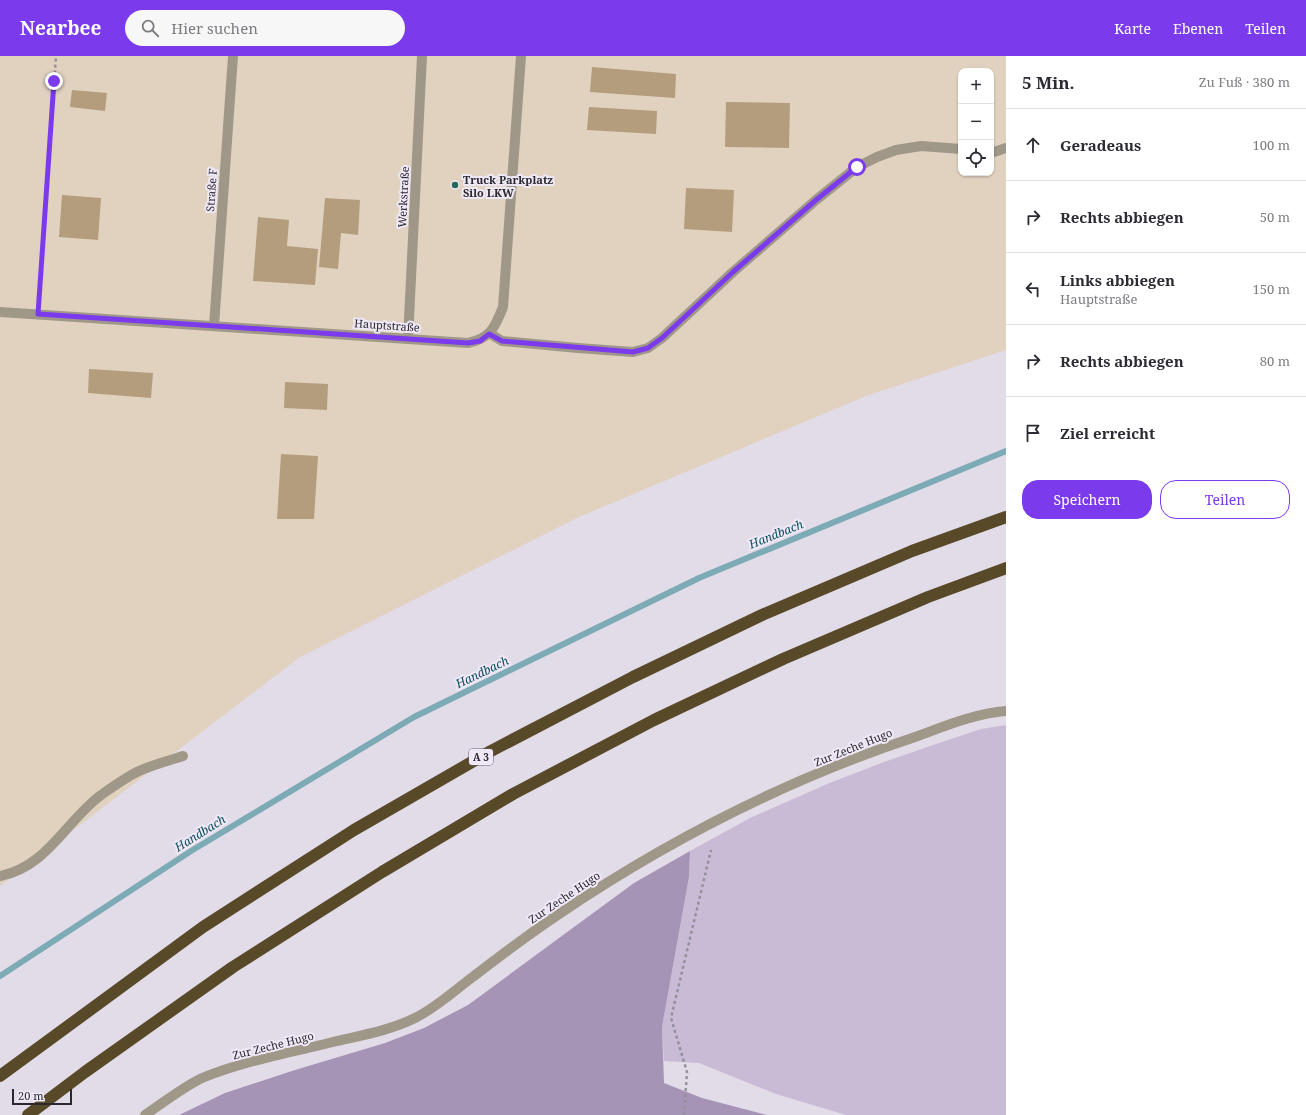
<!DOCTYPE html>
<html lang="de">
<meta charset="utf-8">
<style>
:root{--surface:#fff;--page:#f7f7f7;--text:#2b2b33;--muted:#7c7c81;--line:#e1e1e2;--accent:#7c3aed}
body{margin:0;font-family:"Noto Serif",serif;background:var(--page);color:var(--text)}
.controls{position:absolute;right:12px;top:12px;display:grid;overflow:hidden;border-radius:8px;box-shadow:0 1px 3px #0004}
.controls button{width:36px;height:36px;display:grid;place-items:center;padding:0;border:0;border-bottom:1px solid var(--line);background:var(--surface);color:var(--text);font:20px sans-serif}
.scale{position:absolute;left:12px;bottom:10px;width:60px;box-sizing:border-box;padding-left:4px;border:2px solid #2b292e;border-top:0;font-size:11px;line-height:14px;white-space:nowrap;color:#2b292e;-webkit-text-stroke:3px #efe8f6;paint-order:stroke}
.stop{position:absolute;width:12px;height:12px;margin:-9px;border:3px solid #7c3aed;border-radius:50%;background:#fff}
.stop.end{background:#7c3aed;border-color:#fff;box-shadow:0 1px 4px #0008}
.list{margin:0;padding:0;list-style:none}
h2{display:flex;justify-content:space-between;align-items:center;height:52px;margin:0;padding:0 16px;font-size:17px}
h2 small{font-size:13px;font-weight:400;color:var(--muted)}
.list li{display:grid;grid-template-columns:26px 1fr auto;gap:12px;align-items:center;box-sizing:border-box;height:72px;padding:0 16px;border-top:1px solid var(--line)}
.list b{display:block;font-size:15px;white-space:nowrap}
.list p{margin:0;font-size:13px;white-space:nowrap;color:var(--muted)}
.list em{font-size:13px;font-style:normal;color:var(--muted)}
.actions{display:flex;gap:8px;padding:12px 16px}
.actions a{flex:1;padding:9px 0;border:1px solid var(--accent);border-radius:16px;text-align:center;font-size:14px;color:var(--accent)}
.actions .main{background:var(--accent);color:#fff}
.icon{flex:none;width:22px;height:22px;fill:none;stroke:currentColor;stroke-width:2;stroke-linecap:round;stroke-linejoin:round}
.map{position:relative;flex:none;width:1006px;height:1059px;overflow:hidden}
header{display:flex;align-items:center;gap:24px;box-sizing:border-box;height:56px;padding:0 20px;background:var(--accent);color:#fff}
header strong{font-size:19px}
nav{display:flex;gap:22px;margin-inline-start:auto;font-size:14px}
.search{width:280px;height:36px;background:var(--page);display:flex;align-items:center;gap:10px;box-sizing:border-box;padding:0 14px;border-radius:22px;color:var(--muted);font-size:15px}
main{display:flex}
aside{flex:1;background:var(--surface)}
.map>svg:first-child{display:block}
.industrial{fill:#e1d2c0;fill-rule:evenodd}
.green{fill:#c9bbd6}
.forest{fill:#a694b6}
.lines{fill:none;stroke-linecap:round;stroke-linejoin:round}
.stream{stroke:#7caab5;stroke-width:6}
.building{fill:#b49d7d}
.path{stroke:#95909a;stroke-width:2.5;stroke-dasharray:3 3;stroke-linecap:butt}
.minor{stroke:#9f9888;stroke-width:10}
.highway{stroke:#584928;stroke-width:12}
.route{stroke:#7c3aed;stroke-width:5}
.poi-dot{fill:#246859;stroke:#efe8f6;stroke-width:1.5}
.labels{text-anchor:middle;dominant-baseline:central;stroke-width:4;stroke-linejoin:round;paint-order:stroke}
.shield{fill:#efe8f6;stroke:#66626a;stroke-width:1}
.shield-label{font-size:10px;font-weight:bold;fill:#2b292e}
.poi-label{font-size:11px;font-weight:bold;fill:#2b292e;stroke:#efe8f6;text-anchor:start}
.street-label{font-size:11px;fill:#2b292e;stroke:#efe8f6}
.water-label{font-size:12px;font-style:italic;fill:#0d505d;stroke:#efe8f6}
</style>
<header>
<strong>Nearbee</strong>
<div class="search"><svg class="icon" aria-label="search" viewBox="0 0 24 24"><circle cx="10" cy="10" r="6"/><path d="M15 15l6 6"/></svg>Hier suchen</div>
<nav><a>Karte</a><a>Ebenen</a><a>Teilen</a></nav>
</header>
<main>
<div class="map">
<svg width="1006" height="1059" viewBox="0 0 1006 1059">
<rect width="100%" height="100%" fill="#e2dbe8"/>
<path class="industrial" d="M0,0H1006V294L866,340L579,461L300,601L0,830ZM961,15H991V117H961Z"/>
<path class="green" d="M1006,669V1059H846L776,1038L699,1007L664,1005L662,971L689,821L690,795L750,762L827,728L884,706L942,686L981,673Z"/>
<path class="forest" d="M690,795L689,821L662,971L664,1027L702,1042L767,1059H179L225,1037L295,1014L385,987L424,972L468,949L634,827Z"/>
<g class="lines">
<path class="stream" d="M0,920L191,795L414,661L699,522L1006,395"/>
</g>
<path class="building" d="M592,11L676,18L675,42L590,36Z
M72,34L107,37L105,55L70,51Z
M726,46L790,47L789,92L725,91Z
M589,51L657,55L656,78L587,74Z
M686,132L734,134L732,176L684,173Z
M62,139L101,142L98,184L59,181Z
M325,142L360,144L358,179L341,177L338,213L319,211Z
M258,161L289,164L287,190L318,193L315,229L253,225Z
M89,313L153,317L151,342L88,337Z
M285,326L328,328L327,354L284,352Z
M281,398L318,400L314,463H277Z"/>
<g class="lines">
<path class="path" d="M39,245L56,0
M684,1059L687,1016L671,962L711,794"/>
<path class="minor" d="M991,96H994L1006,92
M0,256L468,287C491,282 495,271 503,251L521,0
M214,270L233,0
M489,277L502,285L578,292L633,296L648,292L662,282L733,216L816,144L857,111L877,101L896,94L921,90L961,93
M408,283L422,0
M0,820C47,811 66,765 101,739C111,732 125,722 137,716C151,709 168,705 183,700
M145,1059C161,1048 185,1030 202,1022C243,1005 293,996 337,985C363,979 391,974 415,962C437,951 455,934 474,920C501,899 528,879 556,860C668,784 790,722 918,680C945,670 977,657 1006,655"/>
<path class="highway" d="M0,1020L203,871L354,774L491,695L633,621L762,559L912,495L1006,461
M28,1059L85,1016L233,911L382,816L513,738L654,664L783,603L928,541L1006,512"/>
</g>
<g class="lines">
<path class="route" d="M54,25L38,258L468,287L480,285L489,278L502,285L633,296L648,292L662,282L733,216L816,144L857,111"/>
</g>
<circle class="poi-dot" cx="455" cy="129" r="4"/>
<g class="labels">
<rect class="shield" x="469" y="693" width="24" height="16" rx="3"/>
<g class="shield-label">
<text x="481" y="701">A 3</text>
</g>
<g class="poi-label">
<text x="463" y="123">Truck Parkplatz<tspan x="463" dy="13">Silo LKW</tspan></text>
</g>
<g class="street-label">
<text transform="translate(211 134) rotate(-86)">Straße F</text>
<text transform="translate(403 141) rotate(-87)">Werkstraße</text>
<text transform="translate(387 269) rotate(4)">Hauptstraße</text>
<text transform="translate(853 691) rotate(-22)">Zur Zeche Hugo</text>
<text transform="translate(564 841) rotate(-34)">Zur Zeche Hugo</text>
<text transform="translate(273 989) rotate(-14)">Zur Zeche Hugo</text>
</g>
<g class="water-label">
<text transform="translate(776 478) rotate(-22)">Handbach</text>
<text transform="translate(482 616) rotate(-26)">Handbach</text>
<text transform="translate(200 777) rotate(-32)">Handbach</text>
</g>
</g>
</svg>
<div class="controls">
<button>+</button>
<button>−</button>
<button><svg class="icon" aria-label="locate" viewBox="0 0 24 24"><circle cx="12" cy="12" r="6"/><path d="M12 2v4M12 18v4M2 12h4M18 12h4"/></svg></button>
</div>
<div class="scale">20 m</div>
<div class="stop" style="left:857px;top:111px"></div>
<div class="stop end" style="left:54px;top:25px"></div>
</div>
<aside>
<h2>5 Min.<small>Zu Fuß · 380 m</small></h2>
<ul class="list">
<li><svg class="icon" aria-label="ahead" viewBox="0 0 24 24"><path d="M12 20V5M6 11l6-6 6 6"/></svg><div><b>Geradeaus</b></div><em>100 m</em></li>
<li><svg class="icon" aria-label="right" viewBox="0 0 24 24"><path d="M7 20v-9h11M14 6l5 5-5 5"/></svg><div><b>Rechts abbiegen</b></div><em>50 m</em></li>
<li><svg class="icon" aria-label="left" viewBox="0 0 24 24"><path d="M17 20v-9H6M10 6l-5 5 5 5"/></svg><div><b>Links abbiegen</b><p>Hauptstraße</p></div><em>150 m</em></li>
<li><svg class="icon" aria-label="right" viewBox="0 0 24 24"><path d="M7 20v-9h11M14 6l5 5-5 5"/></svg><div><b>Rechts abbiegen</b></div><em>80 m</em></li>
<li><svg class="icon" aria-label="arrive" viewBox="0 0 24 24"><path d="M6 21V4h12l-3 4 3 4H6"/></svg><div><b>Ziel erreicht</b></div></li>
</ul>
<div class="actions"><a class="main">Speichern</a><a>Teilen</a></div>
</aside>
</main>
